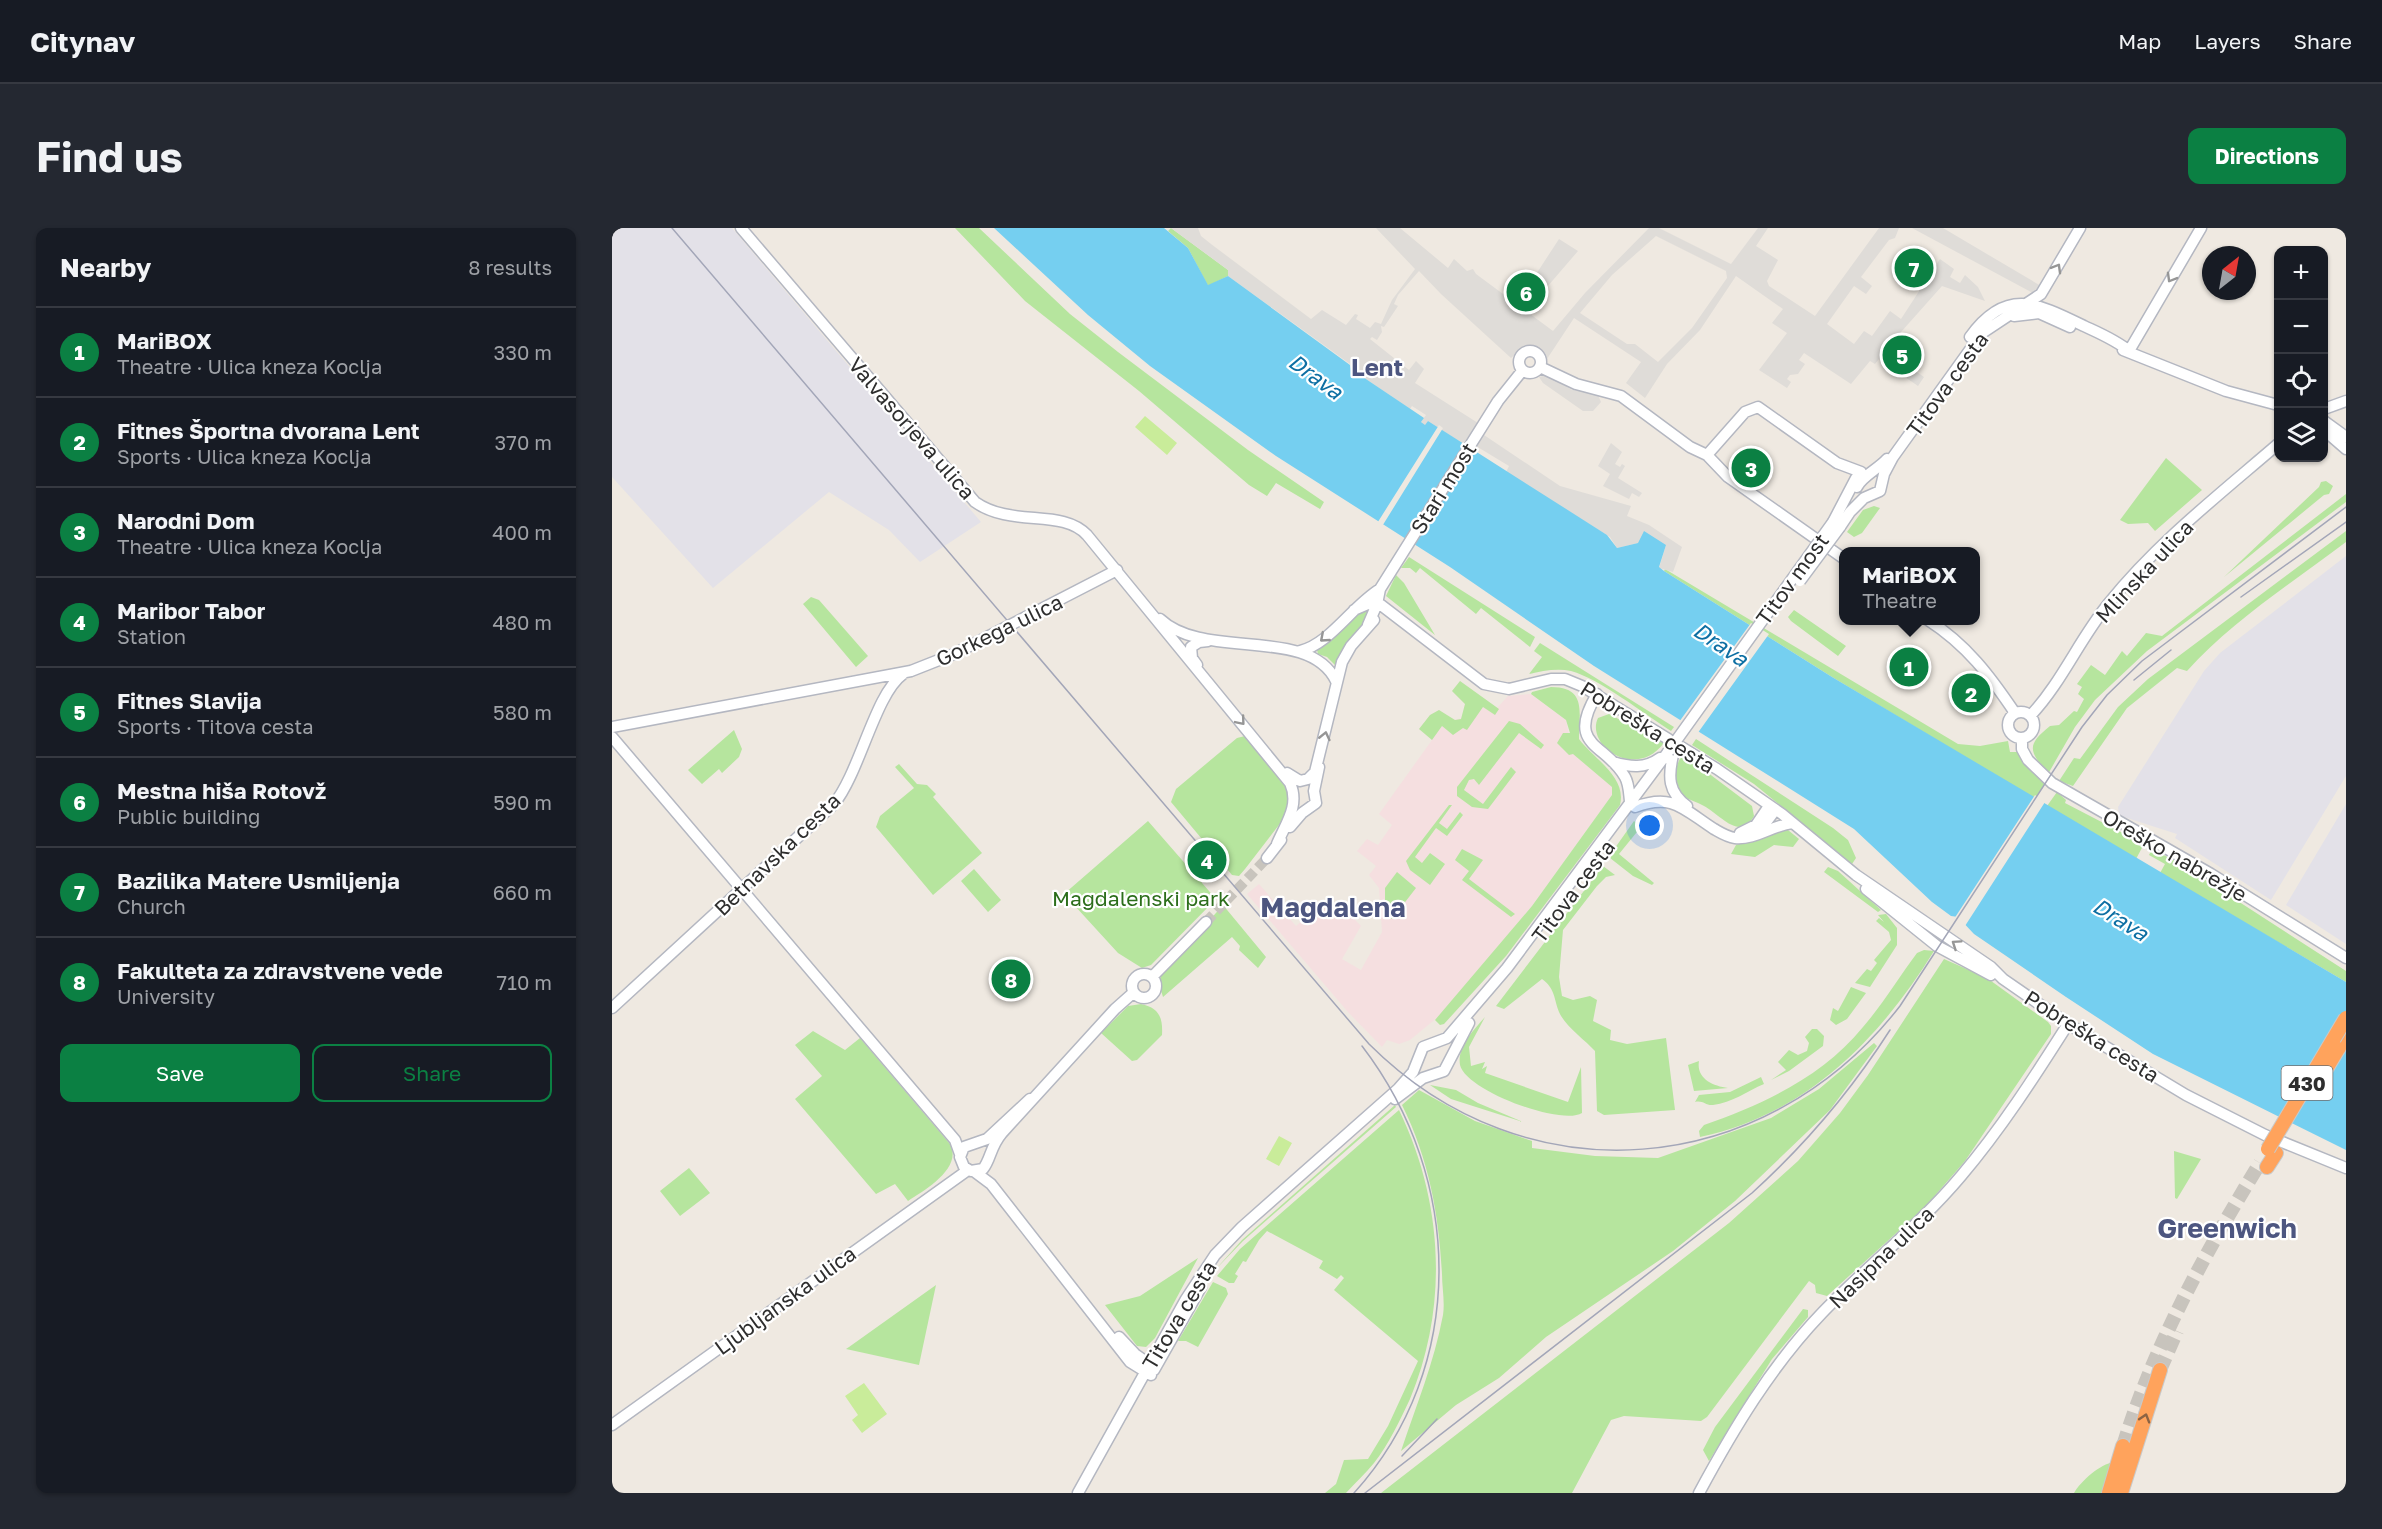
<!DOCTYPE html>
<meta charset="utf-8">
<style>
:root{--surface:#171b24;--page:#242831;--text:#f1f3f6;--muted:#9ea1a6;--line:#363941;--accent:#0b8043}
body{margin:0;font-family:"Golos Text",sans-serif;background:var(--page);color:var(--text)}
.controls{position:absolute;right:18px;top:18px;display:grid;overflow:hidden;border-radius:12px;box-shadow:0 2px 4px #0004}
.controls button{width:54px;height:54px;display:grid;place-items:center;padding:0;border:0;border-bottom:2px solid var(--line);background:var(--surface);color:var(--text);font:30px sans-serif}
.compass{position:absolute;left:1590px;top:18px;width:54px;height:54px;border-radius:50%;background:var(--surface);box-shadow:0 2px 4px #0004;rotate:31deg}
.you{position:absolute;left:1038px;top:598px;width:21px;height:21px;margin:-15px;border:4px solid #fff;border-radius:50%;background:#1a73e8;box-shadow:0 0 0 9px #1a73e833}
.badge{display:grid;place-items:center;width:39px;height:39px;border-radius:50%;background:var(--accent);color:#fff;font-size:20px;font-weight:700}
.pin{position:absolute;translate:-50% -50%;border:3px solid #fff;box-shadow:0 2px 6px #0006}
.popup{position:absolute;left:1227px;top:319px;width:141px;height:78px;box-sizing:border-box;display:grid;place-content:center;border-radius:12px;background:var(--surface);filter:drop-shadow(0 2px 4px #0005);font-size:20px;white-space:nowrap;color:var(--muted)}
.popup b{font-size:22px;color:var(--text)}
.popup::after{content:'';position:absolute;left:50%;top:100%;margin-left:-12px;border:12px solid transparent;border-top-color:var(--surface)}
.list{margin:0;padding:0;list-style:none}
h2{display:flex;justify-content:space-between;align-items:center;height:78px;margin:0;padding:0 24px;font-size:26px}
h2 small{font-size:20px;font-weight:400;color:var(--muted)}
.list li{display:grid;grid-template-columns:39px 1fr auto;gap:18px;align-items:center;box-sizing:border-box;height:90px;padding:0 24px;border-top:2px solid var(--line)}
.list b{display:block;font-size:22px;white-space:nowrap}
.list p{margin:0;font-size:20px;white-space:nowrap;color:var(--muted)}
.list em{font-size:20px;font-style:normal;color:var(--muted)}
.actions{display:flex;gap:12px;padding:18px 24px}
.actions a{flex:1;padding:14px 0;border:2px solid var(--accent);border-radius:12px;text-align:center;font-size:21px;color:var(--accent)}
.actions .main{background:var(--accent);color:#fff}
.icon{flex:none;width:33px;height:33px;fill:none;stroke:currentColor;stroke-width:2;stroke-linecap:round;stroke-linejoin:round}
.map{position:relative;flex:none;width:1734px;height:1265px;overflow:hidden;border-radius:12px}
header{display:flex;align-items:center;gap:36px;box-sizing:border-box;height:84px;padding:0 30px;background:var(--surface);border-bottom:2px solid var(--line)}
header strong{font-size:28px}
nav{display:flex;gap:33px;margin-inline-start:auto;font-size:21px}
.intro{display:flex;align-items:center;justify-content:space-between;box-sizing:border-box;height:144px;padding:0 36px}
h1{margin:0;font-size:42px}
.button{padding:15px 27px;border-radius:12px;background:var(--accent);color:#fff;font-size:21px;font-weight:700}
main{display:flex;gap:36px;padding:0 36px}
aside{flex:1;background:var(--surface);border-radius:12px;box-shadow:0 2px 4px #0004}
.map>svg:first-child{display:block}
.industrial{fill:#e3e1e8}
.medical{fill:#f5dfe0}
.green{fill:#b6e59e}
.pitch{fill:#c9ec9a}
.plaza{fill:#dfdcd8;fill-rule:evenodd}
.water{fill:#75cff0}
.pier{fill:#efe9e1}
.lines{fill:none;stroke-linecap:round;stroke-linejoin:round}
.secondary-tunnel{stroke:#c8c4bd;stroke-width:10;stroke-dasharray:10 5;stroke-linecap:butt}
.highway-tunnel{stroke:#c8c4bd;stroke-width:14;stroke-dasharray:14 7;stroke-linecap:butt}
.secondary-casing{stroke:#b4b7c1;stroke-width:13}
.highway-casing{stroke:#c9c9c9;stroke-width:16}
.secondary{stroke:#fff;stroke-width:10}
.highway{stroke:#ffa35c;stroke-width:14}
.rail{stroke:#a3a6b8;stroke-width:1.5}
.secondary-bridge-casing{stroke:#b4b7c1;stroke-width:13;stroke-linecap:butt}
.highway-bridge-casing{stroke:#c9c9c9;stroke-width:16;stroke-linecap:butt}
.secondary-bridge{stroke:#fff;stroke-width:10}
.highway-bridge{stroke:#ffa35c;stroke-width:14}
.oneway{stroke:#969696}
.oneway2{stroke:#8c6343}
.labels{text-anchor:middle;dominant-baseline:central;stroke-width:4.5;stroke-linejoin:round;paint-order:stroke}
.shield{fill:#fff;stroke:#6d6d6d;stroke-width:1.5}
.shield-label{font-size:20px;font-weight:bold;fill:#2e2e2e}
.street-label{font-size:21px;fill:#2e2e2e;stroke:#fff}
.park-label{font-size:21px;fill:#2c6e1b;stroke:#fff}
.water-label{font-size:22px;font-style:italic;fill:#0d6fa3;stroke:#fff}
.quarter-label{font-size:24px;font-weight:bold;fill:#4d5680;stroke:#fff}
.district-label{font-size:27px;font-weight:bold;fill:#4d5680;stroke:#fff}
</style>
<header>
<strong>Citynav</strong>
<nav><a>Map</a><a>Layers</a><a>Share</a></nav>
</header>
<div class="intro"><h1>Find us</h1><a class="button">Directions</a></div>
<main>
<aside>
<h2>Nearby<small>8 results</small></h2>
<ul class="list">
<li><span class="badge">1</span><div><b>MariBOX</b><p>Theatre · Ulica kneza Koclja</p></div><em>330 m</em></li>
<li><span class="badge">2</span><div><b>Fitnes Športna dvorana Lent</b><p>Sports · Ulica kneza Koclja</p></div><em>370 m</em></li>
<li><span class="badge">3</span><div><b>Narodni Dom</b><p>Theatre · Ulica kneza Koclja</p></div><em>400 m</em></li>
<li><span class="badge">4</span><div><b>Maribor Tabor</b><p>Station</p></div><em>480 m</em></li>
<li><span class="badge">5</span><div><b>Fitnes Slavija</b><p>Sports · Titova cesta</p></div><em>580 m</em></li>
<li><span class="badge">6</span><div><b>Mestna hiša Rotovž</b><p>Public building</p></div><em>590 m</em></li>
<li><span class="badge">7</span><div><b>Bazilika Matere Usmiljenja</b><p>Church</p></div><em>660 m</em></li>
<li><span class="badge">8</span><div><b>Fakulteta za zdravstvene vede</b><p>University</p></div><em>710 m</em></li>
</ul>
<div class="actions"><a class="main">Save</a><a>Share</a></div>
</aside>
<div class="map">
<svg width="1734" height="1265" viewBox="0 0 1734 1265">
<rect width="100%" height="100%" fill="#efe9e1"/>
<path class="industrial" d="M0,0H120L369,294L308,334L277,302L217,264L101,360L0,249Z
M1734,328V548L1659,672L1563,610L1565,606L1512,589L1507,586L1506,579L1592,443L1608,425Z
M1734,576V716L1674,677Z"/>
<path class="medical" d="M848,453L885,480L896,468L919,466L954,492L960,525L1001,559L1000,567L920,678L832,784L798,812L787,816L775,812L770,819L736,784L635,666L647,656L684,698L713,673L727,675L749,698L730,731L749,742L770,704L767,660L757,647L764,638L745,623L755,611L766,617L780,597L767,586L820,512L807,501L818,487L827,482L842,492L850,490L853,476L840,463Z"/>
<path class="green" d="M343,0H367L458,86L506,124L636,222L712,274L708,281L664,255L655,268L637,257L527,163L413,73Z
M559,0L616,42V48L596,58L576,20L556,3Z
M1554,230L1590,262L1543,303L1536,295L1516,296L1508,292Z
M1714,253L1721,258L1717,266L1712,267L1612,349L1707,259L1709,254Z
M1734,266V274L1535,423L1483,472L1463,499L1436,546C1418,523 1413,518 1438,498L1447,497L1462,483L1465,484L1472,471L1466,466L1470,459L1465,456L1479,437L1493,447L1510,423L1515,428L1534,405L1550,408Z
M1262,278L1268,280L1250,305L1242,309L1235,304L1251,282Z
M1734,303V314C1680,355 1620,393 1575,443L1565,440L1515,480L1461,558L1447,553L1462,530L1468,531L1506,479L1536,451Z
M797,329L923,409L918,419L869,380L864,386L808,340L804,345L798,340H789Z
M1053,341L1346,516L1368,518L1396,513L1398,524H1406L1419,543L1433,555L1423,571L1220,449L1052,343Z
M784,347L792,355L823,407L774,368Z
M199,369L207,372L256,428L244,439L191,376Z
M757,380L759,385L724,438L715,429L706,426L705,422L745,384Z
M1182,382L1234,418L1226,428L1179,393L1176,389Z
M928,415L1062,499L1059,503C1032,486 988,451 959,443C945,440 930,443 917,446L930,429L922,423Z
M848,453L887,481L883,487L871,479L855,502L851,500L841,507L830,498L820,512L807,501L818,487L827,482L843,492L849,491L853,476L840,463Z
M939,459C975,459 967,484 967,511C982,531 1015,549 1008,577L894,728L832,796L828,797L823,792L920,678L1000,567V559L961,526L957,527L945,515L951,505H958L954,492L919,466L920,464Z
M997,486L1052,515C1023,553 973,517 986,490Z
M897,493L908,496L932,517L929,521L907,505L867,557L862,551L857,552L852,562L871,576L899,539L904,544L876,581L860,579L845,568V559Z
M122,502L130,521L127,529L110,545L107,541L90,556L76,542Z
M637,507L675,556L677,584L633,641L627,648L620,647L559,574L564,561L625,510Z
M1084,511L1221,600L1236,612L1244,630L1240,636L1142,556L1080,517Z
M1071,526L1140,578L1142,588C1128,614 1109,587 1092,578C1085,574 1077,572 1071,568C1062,553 1061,540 1071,526Z
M287,536L305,556L315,557L324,566L321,569L370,625L321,667L264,599L268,588L302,560L283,539Z
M1445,564L1454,572L1453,575L1532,616L1524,631L1435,578Z
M837,577H840L827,595L835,601L848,584L851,587L835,608L824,600L803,629L810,635L818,625L833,636L818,657L798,642L794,633Z
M536,593L604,671L539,737L530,740L506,725L452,666Z
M1022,593L1029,599L1007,626L1042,655L1040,657L1021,648L998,630V627Z
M1170,602H1176L1187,611L1181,619L1162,617L1143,629L1119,626L1124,617Z
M850,621L871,632L857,651L903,686L899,689L850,652L857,643L843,632Z
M1540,621L1567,635L1734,743V754L1548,645L1553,636L1537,627Z
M991,638L1003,647L994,649L985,658L951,702L947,749L950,768L961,772L978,768L985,772L981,793L999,802L998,812L1015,816L1054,810L1063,882L992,887L985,883L983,823C973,812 953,798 947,784C942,771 943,760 930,751L892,781L884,778Z
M1216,639L1226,643L1269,682L1266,684L1212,644Z
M362,641L389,672L376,684L349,653Z
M785,644L804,660L780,691L773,685V660Z
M611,677L654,729L646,740L627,722L628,718L620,709L551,769L547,756L549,747Z
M1274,686L1285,700V717L1258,759L1243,755L1255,741L1259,743L1265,735L1262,732L1279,712L1277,704L1264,693L1267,690L1272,694L1266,687Z
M1312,722L1322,723C1267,812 1193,887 1088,909L1087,903L1092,897C1152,876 1210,849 1251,799C1271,776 1287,749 1305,725Z
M1332,731L1375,750L1436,794L1439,798V806L1353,933L1313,979L1215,1068L1204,1065L1203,1057L1197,1053L1095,1189L1089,1193L1012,1188L999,1192L960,1265H769L1117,995L1186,933L1228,885L1256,847Z
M1239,759L1254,765L1235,791L1224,797L1218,792L1221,780L1226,783Z
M529,776C547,780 551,789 550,807L525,832L520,833L489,805L516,778Z
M873,789L857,819L859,838L873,834L870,841L875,838L873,845L956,874L969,839L970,885C950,898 854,863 848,837C845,818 862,802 873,789Z
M1200,801H1205L1212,808L1211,818L1177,843L1159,852L1174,842L1166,834L1177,822L1186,827L1195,823L1197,815L1193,809Z
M201,803L233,822L248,810L338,916C351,940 313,962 296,973L283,956L264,966L183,871L210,848L183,817Z
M1262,815L1265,818L1218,882L1123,973L1061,1023L934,1109L887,1150L844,1177L789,1223C804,1178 822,1135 831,1087C833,1074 830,1059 830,1046C827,987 817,931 790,877L807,862L863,893L920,913V920L983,928L1046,930L1159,890L1207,861Z
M1087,833C1084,850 1100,858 1116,860L1082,863L1076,837Z
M1149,849L1152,856C1135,863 1120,875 1101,877C1094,878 1091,872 1083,874L1087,867L1118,864Z
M818,857L844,862L866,875L911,894L839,871Z
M783,877L784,879L631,1013L603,1042L630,1012Z
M787,882C831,973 837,1077 798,1171C788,1192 777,1216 762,1235C754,1245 743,1255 734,1265H713L724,1256L732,1232L756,1231L776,1198L806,1133L722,1062L732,1050L729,1047L725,1051L707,1040L711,1033L655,1003L647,1012L634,1034L631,1033L623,1046L626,1048L622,1055H617L605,1048L628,1021Z
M1562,923L1589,931L1565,971L1563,970Z
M77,940L98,965L68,988L48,963Z
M586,1030L543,1110L534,1119L525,1118L493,1077L528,1068Z
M601,1054L614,1060L616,1066L586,1119L574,1113H566Z
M324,1057L307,1137L234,1121L237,1119Z
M1191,1081L1196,1082V1089L1160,1131L1097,1233L1091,1222L1103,1199Z
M1502,1234L1493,1265H1462C1469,1253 1488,1236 1502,1234Z"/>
<path class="pitch" d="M533,188L565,215L555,227L523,199Z
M667,908L680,915L667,938L654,931Z
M252,1155L275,1186L250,1205L240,1192L246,1187L233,1168Z"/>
<path class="plaza" d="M559,0H586L589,8L599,16L699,91L710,82L734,97L743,86L746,87L744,91L758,100L763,94L769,96L780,72L803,41L764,0H788L836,40L842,31L855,43L861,41L864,46L941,103L973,65L1037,0H1047L1119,36L1146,0H1156L1144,18L1166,32L1155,53L1157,58L1203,88L1267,0H1287L1283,10L1277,12L1249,49L1260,58L1254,66L1242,58L1215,96L1242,116L1252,103L1260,108L1278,83L1289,91L1328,31L1342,41L1338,49L1348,55L1353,47L1366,59L1373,73L1330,58L1273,122L1312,149L1306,158L1267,131L1263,136L1258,133L1239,156L1192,125L1187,132L1193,136L1186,146L1178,147L1175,151L1179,154L1175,160L1147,142L1175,105L1160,95L1171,81L1124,48L1088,102L1055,136L1033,170L1014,155L1029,134L962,90L933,134L923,121L912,119L899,130L829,66L807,43L786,67L782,76L786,78L772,99L769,98L770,104L765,112L760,109L758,111L797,142L804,133L812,141L803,155L866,195L851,216L816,193L813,198L809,194L814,187L800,178L798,181L739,141L738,136L616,48V42ZM1044,8L1114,43L1115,50L1080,100L1046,134L1023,116H1015L968,85L1000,47Z
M1300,0H1331L1429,58L1424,64H1419Z
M947,11L966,23L929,66L917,57Z
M935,147L960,162L985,165L989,174L981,183H971L931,155L927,149Z
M872,207L948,258L1019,278L1015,288L1037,297L1070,319L1061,344L1047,340L1054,317L1026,315L1005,320L998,309L894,244L897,238L864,218Z
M999,215L1010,224L1003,236L1008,239L1010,236L1013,238L1006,250L1030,265L1027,269L1020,265L1017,271L991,258L998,246L986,238Z"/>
<path class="water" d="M382,0H552L576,20L596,57L616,48L738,137L739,141L812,190L809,194L813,197L816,193L995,307L1005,320L1026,315L1032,303L1054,317L1047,339L1052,343L1220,449L1734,754V922L1541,826L1454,769L1362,706L1346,689L1339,688L1320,674L1242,601L982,438L838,339L664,228L538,138L476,87Z"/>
<path class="pier" d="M827,197L831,200L769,300L764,297Z
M1139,395L1157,406L1085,506L1067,494Z
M1423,567L1433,574L1353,698L1342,691Z"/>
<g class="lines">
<path class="secondary-tunnel" d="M594,694L655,630"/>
<path class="highway-tunnel" d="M1548,1142L1565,1103
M1511,1218C1542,1117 1593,1025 1648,935"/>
<defs>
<path id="secondary" d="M129,0L363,274C400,300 450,280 475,307L678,555C688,577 674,595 665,616
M1402,88L1427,85L1458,99
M1358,109C1394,59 1425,75 1472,98C1487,105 1504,112 1517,123
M1511,122L1614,163L1666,177
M907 134a11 11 0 1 1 22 0a11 11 0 1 1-22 0Z
M1517,123L1589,0
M928,139L964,156L1009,168L1078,219L1095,227L1116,249L1231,330
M1712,181L1734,173
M1712,193L1734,209
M1712,202L1734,221
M1095,227L1133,184L1146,179L1225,235L1249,244
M1245,259C1249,249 1266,241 1275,231
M1221,294L1244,250
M1228,299L1238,284L1252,270L1268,263L1272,246L1281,229L1370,105L1429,66L1468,0
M742,382L756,376L769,377L872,456L897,461L939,451H953L970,458L1105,541L1170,586L1244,647L1379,739L1391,751L1456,796L1574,867L1653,907L1734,940
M548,391C592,433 697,397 724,453
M1316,392C1355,417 1378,448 1403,485
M756,397L765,376L768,361L886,173L910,143
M688,423C718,416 740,378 768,361
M585,437L580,430L579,419L587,414L596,413
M985,466C953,519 994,515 1013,549C1017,556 1017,565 1018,573
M1396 497a13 13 0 1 1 26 0a13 13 0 1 1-26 0Z
M1419,487C1450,454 1468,410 1497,375C1545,315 1608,266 1666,216
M0,499L299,443L342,426L505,342
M0,509L343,912L348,926
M1410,510V521L1416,532L1440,555L1599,646L1734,730
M1061,527C1056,549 1056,564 1075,578
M1001,534C1018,539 1033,541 1048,530
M675,545L688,553L696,551L703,544L730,434L739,418L762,392
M1023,579C1061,565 1071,581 1102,601C1109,605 1115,609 1123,610C1143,612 1161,597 1181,595
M678,599L690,585L704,575L702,563L707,539
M1128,605L1144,597L1157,578
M1146,605L1161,585L1160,579
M655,630L669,612
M1254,661L1325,718L1379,747
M520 758a12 12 0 1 1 24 0a12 12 0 1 1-24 0Z
M540,749L594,694
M0,780L222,576C248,544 263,466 291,446
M418,871L375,911L352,919L348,929L352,939L359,943L371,941C379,931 378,919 390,905L503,781L521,765
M783,871L811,850L832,843L857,795
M363,944L379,956L518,1134L539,1147
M507,1109L523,1126L543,1140
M542,1142L589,1059
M0,1197L356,942
M466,1265L574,1071L603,1027L630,999L786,861L801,844L811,819L835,810L895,740L1056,524
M1087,1265C1121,1202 1159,1138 1210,1085C1255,1038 1307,998 1349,948C1389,901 1423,848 1456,796"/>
<path id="highway" d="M1726,821L1734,808
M1655,939L1664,925
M1497,1265L1511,1218
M1509,1265L1548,1142"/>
</defs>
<use href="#secondary" class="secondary-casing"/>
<use href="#highway" class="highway-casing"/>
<use href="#secondary" class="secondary"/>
<use href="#highway" class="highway"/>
<path class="rail" d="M60,0L757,816C914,973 1153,952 1288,778L1470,499L1495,467L1530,433L1734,279
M1629,369L1734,294
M1522,452L1559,422
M790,1228L825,1191
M742,1265C856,1139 852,951 750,818
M753,1265L1140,965C1194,916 1239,863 1278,802"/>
<defs>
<path id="secondary-bridge" d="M1188,353L1228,299
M1056,524L1221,294"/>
<path id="highway-bridge" d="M1700,864L1726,821
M1656,921L1734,790"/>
</defs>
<use href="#secondary-bridge" class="secondary-bridge-casing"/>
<use href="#highway-bridge" class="highway-bridge-casing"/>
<use href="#secondary-bridge" class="secondary-bridge"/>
<use href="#highway-bridge" class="highway-bridge"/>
</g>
<defs><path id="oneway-chevron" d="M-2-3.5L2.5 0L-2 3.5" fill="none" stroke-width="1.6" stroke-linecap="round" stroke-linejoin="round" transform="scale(1.5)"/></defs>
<g class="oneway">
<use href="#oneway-chevron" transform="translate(1445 40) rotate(-60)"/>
<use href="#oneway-chevron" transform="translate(1559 50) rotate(120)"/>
<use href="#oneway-chevron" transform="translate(712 410) rotate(139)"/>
<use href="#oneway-chevron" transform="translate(629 493) rotate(50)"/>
<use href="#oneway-chevron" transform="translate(713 508) rotate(-77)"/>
<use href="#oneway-chevron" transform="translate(1344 716) rotate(-146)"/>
</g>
<use class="oneway2" href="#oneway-chevron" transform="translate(1533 1190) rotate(-73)"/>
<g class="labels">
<rect class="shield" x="1669.5" y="838" width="51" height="34" rx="4.5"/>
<g class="shield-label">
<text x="1695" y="855">430</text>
</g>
<g class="street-label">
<text transform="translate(1335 156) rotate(-54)">Titova cesta</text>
<text transform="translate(300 200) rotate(49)">Valvasorjeva ulica</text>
<text transform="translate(831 260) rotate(-58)">Stari most</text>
<text transform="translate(1532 343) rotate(-47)">Mlinska ulica</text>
<text transform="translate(1180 351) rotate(-54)">Titov most</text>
<text transform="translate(387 402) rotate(-26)">Gorkega ulica</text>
<text transform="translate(1036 499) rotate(32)">Pobreška cesta</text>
<text transform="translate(165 626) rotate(-44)">Betnavska cesta</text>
<text transform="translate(1563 627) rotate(30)">Oreško nabrežje</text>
<text transform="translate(961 663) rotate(-53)">Titova cesta</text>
<text transform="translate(1480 808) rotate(32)">Pobreška cesta</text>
<text transform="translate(1269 1029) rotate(-44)">Nasipna ulica</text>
<text transform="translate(173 1072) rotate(-36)">Ljubljanska ulica</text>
<text transform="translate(567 1087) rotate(-59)">Titova cesta</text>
</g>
<g class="park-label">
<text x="529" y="670">Magdalenski park</text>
</g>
<g class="water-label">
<text transform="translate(704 148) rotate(36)">Drava</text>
<text transform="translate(1109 416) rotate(34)">Drava</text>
<text transform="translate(1509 691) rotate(32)">Drava</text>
</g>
<g class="quarter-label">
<text x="765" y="138">Lent</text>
</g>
<g class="district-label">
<text x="721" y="679">Magdalena</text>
<text x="1615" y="1000">Greenwich</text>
</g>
</g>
</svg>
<div class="controls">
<button>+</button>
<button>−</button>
<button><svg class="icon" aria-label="locate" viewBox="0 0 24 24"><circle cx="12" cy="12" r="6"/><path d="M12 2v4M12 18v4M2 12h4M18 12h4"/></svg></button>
<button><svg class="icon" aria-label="layers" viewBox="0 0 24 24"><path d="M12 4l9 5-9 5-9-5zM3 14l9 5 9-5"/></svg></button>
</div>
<svg class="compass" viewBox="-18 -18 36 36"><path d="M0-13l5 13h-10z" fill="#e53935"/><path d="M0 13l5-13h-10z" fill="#9ea1a6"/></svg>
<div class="you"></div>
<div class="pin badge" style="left:1297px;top:439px">1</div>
<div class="popup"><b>MariBOX</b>Theatre</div>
<div class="pin badge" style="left:1359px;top:465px">2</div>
<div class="pin badge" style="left:1139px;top:240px">3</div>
<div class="pin badge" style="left:595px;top:632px">4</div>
<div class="pin badge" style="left:1290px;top:127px">5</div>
<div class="pin badge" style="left:914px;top:64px">6</div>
<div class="pin badge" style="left:1302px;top:40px">7</div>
<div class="pin badge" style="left:399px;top:751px">8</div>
</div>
</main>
